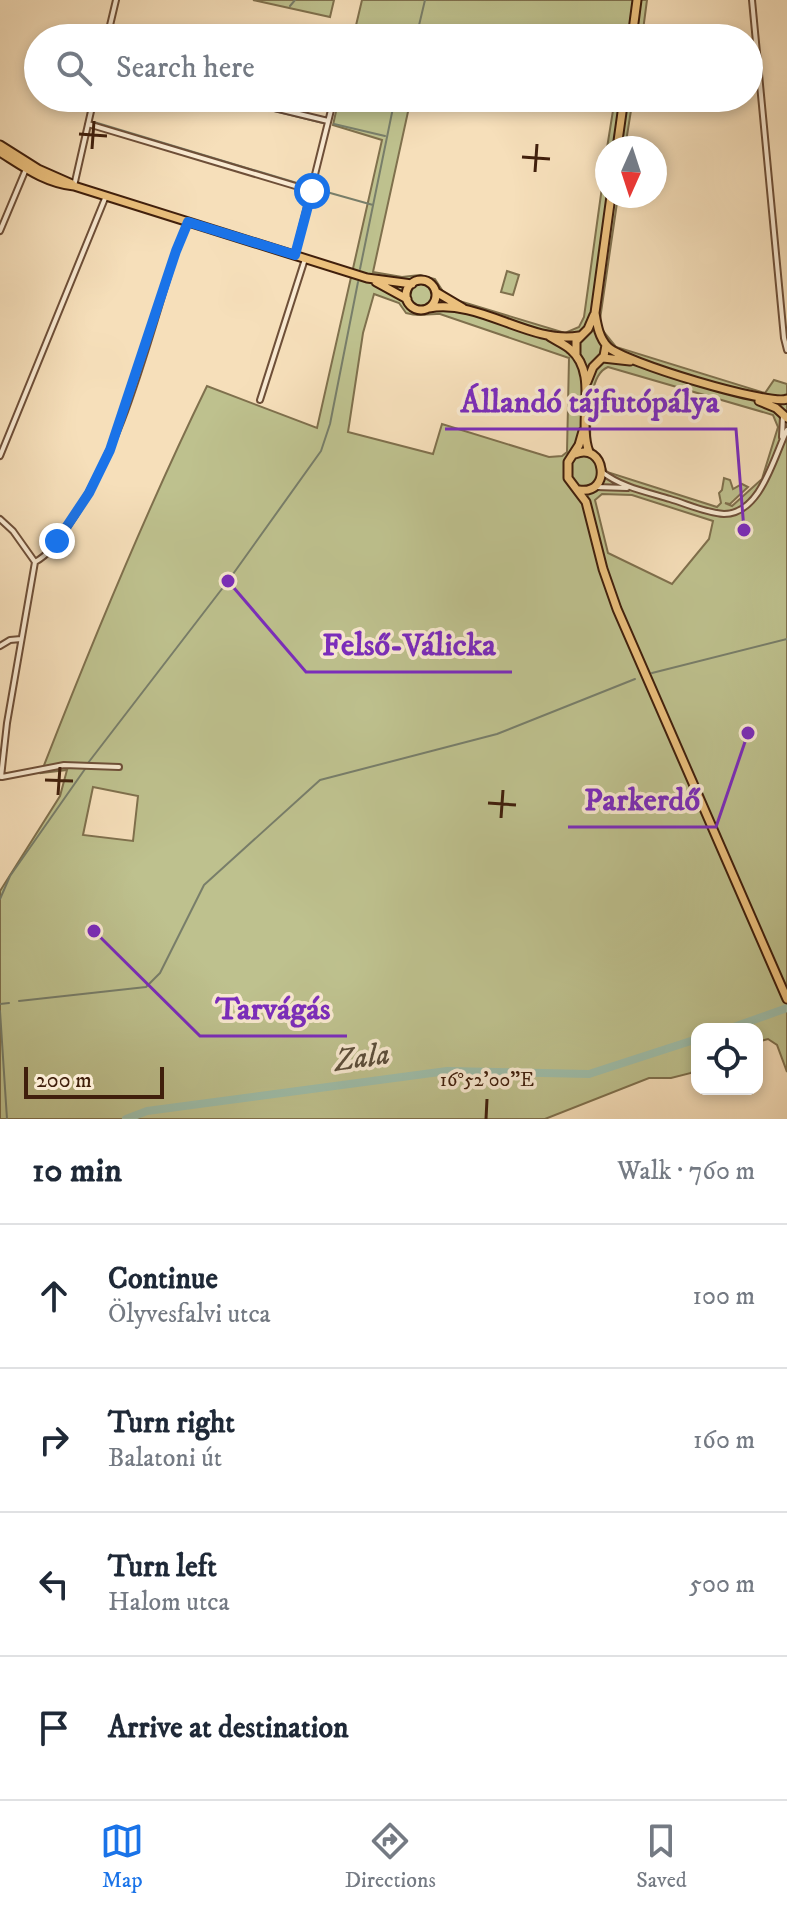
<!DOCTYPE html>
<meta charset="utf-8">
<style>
:root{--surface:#fff;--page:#f2f2f3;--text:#1f2937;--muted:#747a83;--line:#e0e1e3;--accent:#1a73e8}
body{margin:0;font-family:"IM FELL DW Pica",serif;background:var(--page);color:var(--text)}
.controls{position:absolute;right:24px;bottom:24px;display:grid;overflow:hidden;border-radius:16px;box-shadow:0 4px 12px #0003}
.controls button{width:72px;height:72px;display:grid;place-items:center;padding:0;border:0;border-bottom:2px solid var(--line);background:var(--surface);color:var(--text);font:40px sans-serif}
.compass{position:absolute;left:595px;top:136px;width:72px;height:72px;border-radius:50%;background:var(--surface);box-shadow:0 4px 12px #0003;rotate:183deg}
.scale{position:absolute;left:24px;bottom:20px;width:140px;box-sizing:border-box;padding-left:8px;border:4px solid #401f0c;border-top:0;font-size:22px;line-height:28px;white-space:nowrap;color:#401f0c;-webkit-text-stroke:6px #f9ead2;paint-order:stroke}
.stop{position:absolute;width:24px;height:24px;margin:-18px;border:6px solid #1a73e8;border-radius:50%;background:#fff}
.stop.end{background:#1a73e8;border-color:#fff;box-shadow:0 2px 8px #0008}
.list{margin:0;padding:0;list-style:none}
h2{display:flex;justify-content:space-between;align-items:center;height:104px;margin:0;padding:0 32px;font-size:34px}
h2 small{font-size:26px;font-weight:400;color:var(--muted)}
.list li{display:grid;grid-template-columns:52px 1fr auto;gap:24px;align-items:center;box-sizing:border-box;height:144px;padding:0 32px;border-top:2px solid var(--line)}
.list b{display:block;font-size:30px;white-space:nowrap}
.list p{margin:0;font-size:26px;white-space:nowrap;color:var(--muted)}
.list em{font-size:26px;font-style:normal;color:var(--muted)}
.icon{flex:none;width:44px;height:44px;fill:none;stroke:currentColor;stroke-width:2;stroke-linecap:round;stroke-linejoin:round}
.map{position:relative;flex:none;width:787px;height:1119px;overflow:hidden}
.search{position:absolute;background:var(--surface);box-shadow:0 4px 12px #0003;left:24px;right:24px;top:24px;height:88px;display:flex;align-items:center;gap:20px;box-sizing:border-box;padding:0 28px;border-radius:44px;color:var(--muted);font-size:30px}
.sheet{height:680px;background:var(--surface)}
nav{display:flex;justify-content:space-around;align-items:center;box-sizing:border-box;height:112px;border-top:2px solid var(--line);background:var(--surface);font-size:22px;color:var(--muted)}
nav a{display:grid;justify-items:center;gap:4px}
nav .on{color:var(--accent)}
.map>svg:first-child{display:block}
.green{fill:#bec18e;stroke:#7f704d;stroke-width:2;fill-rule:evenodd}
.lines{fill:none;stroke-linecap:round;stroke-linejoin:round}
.stream{stroke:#787e6a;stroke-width:2}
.river{stroke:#9ebda9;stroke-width:8}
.minor-casing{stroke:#6e4f38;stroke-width:8}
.primary-casing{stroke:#401f0c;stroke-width:11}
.minor{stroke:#f9ead2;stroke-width:4}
.primary{stroke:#ebc07d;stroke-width:7}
.route{stroke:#1a73e8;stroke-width:10}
.ticks{fill:none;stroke:#401f0c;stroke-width:3}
.labels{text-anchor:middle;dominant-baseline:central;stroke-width:7;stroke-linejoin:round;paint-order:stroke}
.water-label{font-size:32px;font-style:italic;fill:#5c4e3b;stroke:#f9ead2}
.ticks-label{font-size:20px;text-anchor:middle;fill:#401f0c;stroke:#f9ead2;stroke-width:7;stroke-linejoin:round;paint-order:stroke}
.leader{fill:none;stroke:#7b2cbf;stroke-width:3}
.callout-dot{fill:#7b2cbf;stroke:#f9ead2;stroke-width:3}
.callout-label{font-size:32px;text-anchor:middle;font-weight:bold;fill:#7b2cbf;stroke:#f9ead2;stroke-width:7;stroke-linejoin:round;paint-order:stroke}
</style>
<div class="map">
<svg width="787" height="1119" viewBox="0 0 787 1119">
<rect width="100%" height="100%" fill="#f6dfba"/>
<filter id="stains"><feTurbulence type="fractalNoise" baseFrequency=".0025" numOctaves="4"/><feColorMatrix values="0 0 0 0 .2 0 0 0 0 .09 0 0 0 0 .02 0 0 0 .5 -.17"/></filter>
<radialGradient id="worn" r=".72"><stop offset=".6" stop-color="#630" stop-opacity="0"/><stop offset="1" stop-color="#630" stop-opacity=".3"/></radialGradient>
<path class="green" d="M253,0H334L330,17Z
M362,0H647L642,38H452L425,35L424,38H353Z
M339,98H411L373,272L402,277L420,275L435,279L444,293L456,300L565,333L579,327L584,317L607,151V196H618L599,326L616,347L765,393L774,380L787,384V1072L777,1045L768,1039L757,1042V1029H697V1063L691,1073L671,1078H649L545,1119H0V891L60,796L67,770L41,773C92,642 145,513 207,386L317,428L382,140L333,125ZM374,294L399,303L406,313C423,318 425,313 440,314L569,358L567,452L562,456L549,457L442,424L433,454L348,432L363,333ZM608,367L773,415L778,427L762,479L732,506L725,503L730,504L748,487L742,484L733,489L730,480L724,478L722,490L719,493L721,503L717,507L607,472L597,453L590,446C591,425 586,376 608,367ZM602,494L632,495L713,521L709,539L672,584L608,553L595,500ZM93,787L138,796L133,841L83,835Z
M615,98H633L625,148H607Z
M507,271L519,275L513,295L501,292Z"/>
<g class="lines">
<path class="stream" d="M290,6L295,0
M416,38L425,0
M222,98L323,123
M94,122L307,186
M334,124L385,136
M316,189L373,205
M360,269L395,98
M652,673L787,639
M88,763L228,581L321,451L330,424L358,282
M0,899L10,876L85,769
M19,1001L146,987L160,973L204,885L320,780L497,734L635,679
M0,1004L9,1003
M0,1011L7,1119"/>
<path class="river" d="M728,1029L787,1008
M126,1119L147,1111L447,1071L589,1074L697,1039"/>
<defs>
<path id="minor" d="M752,0L784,338L787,350
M107,38L116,0
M233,98L328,121
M88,124L312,191
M74,186L94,98
M0,231L26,169
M295,255L334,98
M260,400L305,259
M782,437L783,416
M0,456L106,196
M602,472C621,487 647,492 670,499C687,504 706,513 724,514C761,514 774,456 787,430
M596,487L627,488
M0,519L13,531L35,562L7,723L1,777
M35,562C50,554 59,539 68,526C124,444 146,344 176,251L188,222
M0,646L10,640L21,639
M2,777L64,765L119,767"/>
<path id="primary" d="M632,38L637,0
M0,145L38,169L72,184
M617,148L624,98
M0,152C24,167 45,183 74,186L367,278L412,284
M611,196L595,313C597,325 599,338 608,347C623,362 769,406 787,399
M406 295a15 15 0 1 1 30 0a15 15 0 1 1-30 0Z
M376,282L407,299
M436,292L463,308
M429,308C481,299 528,344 579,336
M549,336C556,341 565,344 571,350C599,375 577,420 589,452
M576,355V341L588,329L594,315
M603,358L630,361
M587,382L593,367L604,356L606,345
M759,401L776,408L787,418
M583,431L579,445L568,462V478L586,502L603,569L617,609L787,999
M575,454C605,441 613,495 579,490"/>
</defs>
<use href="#minor" class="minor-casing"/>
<use href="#primary" class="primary-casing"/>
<use href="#minor" class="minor"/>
<use href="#primary" class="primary"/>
</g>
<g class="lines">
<path class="route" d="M57,541L89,493L110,450L176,251L188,222L295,255L312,191"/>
</g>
<path class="ticks" d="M79,134L107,136M92,149L94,121M522,157L550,159M535,172L537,144M45,780L73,781M58,795L60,767M488,803L516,805M501,818L503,790M486,1119L487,1099"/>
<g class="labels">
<g class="water-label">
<text transform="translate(362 1058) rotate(-8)">Zala</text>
</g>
</g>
<g class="ticks-label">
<text x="487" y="1086">16°52'00"E</text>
</g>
<path class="leader" d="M744 530L736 429H445M228 581L306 672H512M748 733L716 827H568M94 931L200 1036H347"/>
<g class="callout-dot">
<circle cx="744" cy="530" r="8"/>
<circle cx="228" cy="581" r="8"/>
<circle cx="748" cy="733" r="8"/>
<circle cx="94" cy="931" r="8"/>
</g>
<g class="callout-label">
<text x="590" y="412">Állandó tájfutópálya</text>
<text x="409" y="655">Felső-Válicka</text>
<text x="642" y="810">Parkerdő</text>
<text x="273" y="1019">Tarvágás</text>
</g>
<rect width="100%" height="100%" filter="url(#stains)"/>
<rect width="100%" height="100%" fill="url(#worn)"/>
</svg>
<div class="controls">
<button><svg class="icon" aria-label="locate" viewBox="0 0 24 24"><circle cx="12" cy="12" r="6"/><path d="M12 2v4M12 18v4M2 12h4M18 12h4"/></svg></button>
</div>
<svg class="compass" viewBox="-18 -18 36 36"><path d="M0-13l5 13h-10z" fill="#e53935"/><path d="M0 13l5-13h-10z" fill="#747a83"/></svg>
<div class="scale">200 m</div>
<div class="stop" style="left:312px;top:191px"></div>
<div class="stop end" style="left:57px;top:541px"></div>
<div class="search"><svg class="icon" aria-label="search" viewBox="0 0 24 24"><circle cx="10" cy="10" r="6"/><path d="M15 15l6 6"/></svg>Search here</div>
</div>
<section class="sheet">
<h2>10 min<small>Walk · 760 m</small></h2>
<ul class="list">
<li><svg class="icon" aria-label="ahead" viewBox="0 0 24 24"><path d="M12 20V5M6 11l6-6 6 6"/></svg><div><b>Continue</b><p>Ölyvesfalvi utca</p></div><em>100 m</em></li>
<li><svg class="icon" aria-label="right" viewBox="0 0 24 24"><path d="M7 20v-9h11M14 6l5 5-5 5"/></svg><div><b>Turn right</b><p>Balatoni út</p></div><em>160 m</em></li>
<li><svg class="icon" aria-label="left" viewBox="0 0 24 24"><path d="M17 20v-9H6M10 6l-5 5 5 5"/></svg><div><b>Turn left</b><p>Halom utca</p></div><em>500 m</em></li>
<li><svg class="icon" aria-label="arrive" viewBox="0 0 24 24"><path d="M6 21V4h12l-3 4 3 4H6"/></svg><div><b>Arrive at destination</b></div></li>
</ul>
</section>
<nav>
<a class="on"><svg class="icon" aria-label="map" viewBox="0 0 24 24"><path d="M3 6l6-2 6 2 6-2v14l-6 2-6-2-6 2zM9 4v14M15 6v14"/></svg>Map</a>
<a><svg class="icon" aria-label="directions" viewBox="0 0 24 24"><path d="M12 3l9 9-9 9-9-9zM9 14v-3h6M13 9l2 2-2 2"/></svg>Directions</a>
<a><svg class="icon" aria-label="saved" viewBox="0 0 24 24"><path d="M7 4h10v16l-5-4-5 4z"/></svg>Saved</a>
</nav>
